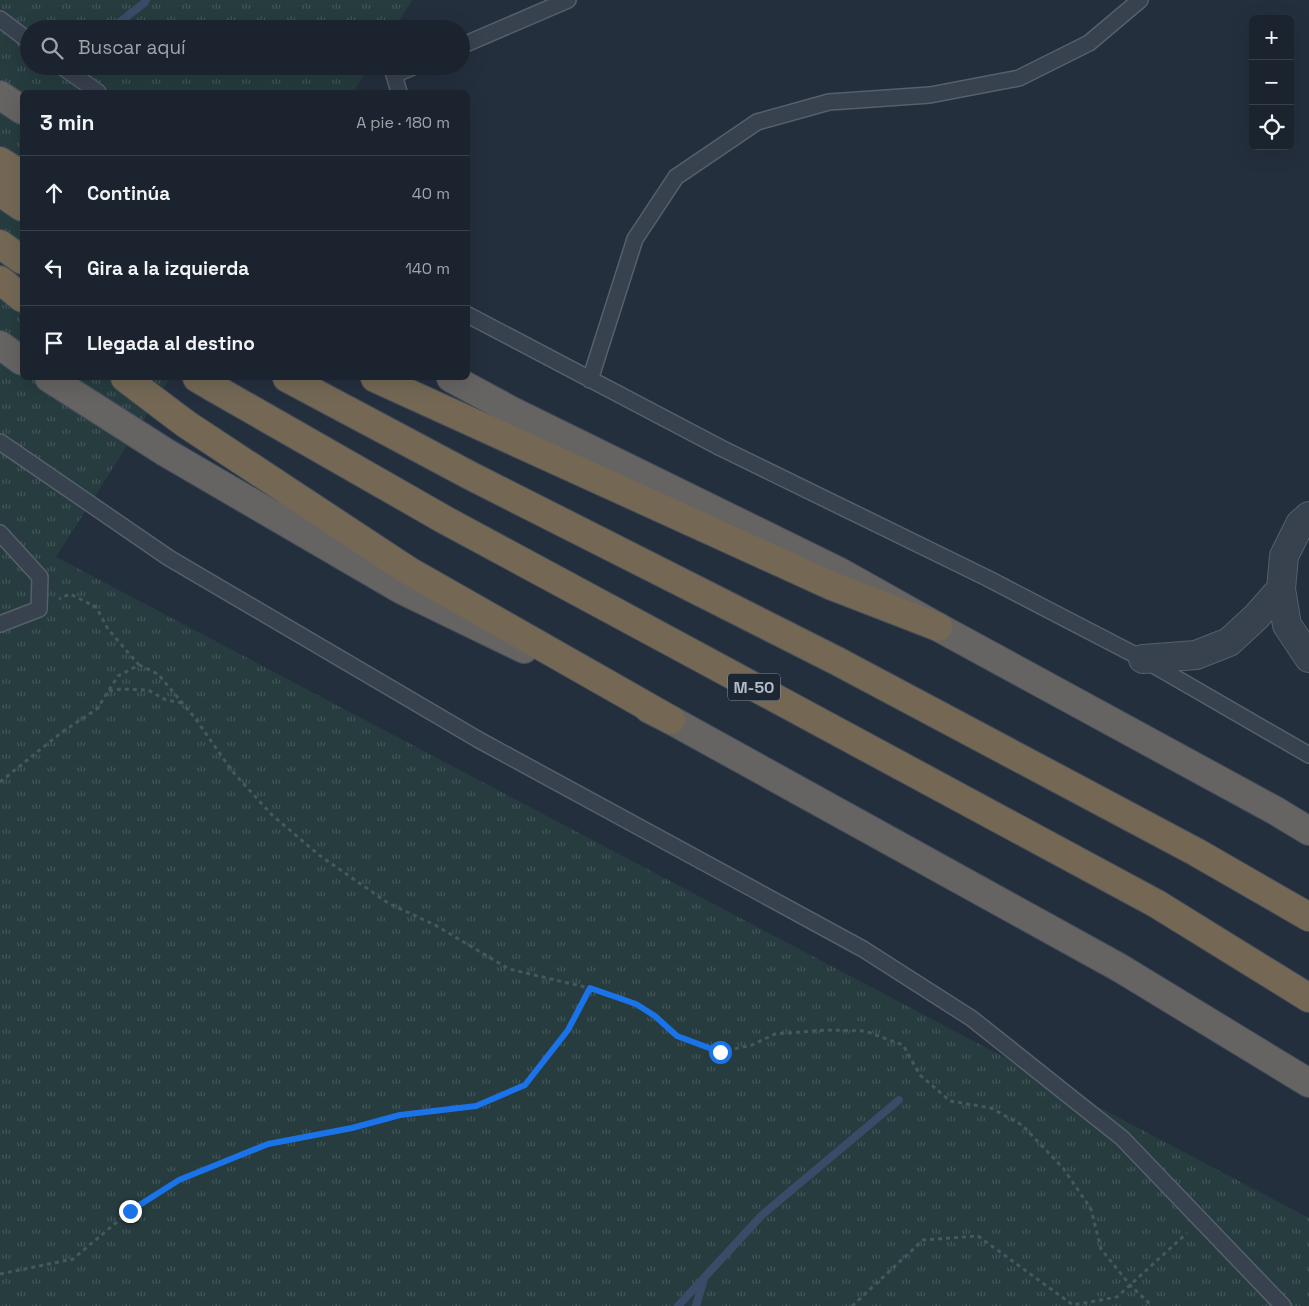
<!DOCTYPE html>
<html lang="es">
<meta charset="utf-8">
<style>
:root{--surface:#1b232e;--page:#282f3a;--text:#f1f3f6;--muted:#a0a4aa;--line:#39404a}
body{margin:0;font-family:"Space Grotesk",sans-serif;background:var(--page);color:var(--text)}
.controls{position:absolute;right:15px;top:15px;display:grid;overflow:hidden;border-radius:8px;box-shadow:0 5px 20px #0002}
.controls button{width:45px;height:45px;display:grid;place-items:center;padding:0;border:0;border-bottom:1px solid var(--line);background:var(--surface);color:var(--text);font:25px sans-serif}
.stop{position:absolute;width:15px;height:15px;margin:-11px;border:4px solid #1a73e8;border-radius:50%;background:#fff}
.stop.end{background:#1a73e8;border-color:#fff;box-shadow:0 1px 5px #0008}
.list{margin:0;padding:0;list-style:none}
h2{display:flex;justify-content:space-between;align-items:center;height:65px;margin:0;padding:0 20px;font-size:21px}
h2 small{font-size:16px;font-weight:400;color:var(--muted)}
.list li{display:grid;grid-template-columns:32px 1fr auto;gap:15px;align-items:center;box-sizing:border-box;height:75px;padding:0 20px;border-top:1px solid var(--line)}
.list b{display:block;font-size:19px;white-space:nowrap}
.list em{font-size:16px;font-style:normal;color:var(--muted)}
.icon{flex:none;width:28px;height:28px;fill:none;stroke:currentColor;stroke-width:2;stroke-linecap:round;stroke-linejoin:round}
.map{position:relative;flex:none;width:1309px;height:1306px;overflow:hidden}
.search{position:absolute;background:var(--surface);box-shadow:0 5px 20px #0002;left:20px;top:20px;width:450px;height:55px;display:flex;align-items:center;gap:12px;box-sizing:border-box;padding:0 18px;border-radius:28px;color:var(--muted);font-size:19px}
.panel{position:absolute;background:var(--surface);box-shadow:0 5px 20px #0002;left:20px;top:90px;width:450px;height:290px;border-radius:8px}
.map>svg:first-child{display:block}
.grass{fill:url(#grass-tufts)}
.lines{fill:none;stroke-linecap:round;stroke-linejoin:round}
.stream{stroke:#394c67;stroke-width:8}
.service-casing{stroke:#565f6c;stroke-width:18}
.minor-casing{stroke:#565f6c;stroke-width:30}
.trunk-casing{stroke:#434c59;stroke-width:30}
.motorway-casing{stroke:#434c59;stroke-width:30}
.path{stroke:#44595c;stroke-width:3;stroke-dasharray:4 4;stroke-linecap:butt}
.service{stroke:#38414e;stroke-width:15}
.minor{stroke:#38414e;stroke-width:28}
.trunk{stroke:#656462;stroke-width:28}
.motorway{stroke:#746855;stroke-width:28}
.route{stroke:#1a73e8;stroke-width:6}
.labels{text-anchor:middle;dominant-baseline:central;stroke-width:4.5;stroke-linejoin:round;paint-order:stroke}
.shield{fill:#1d2633;stroke:#878f9c;stroke-width:1}
.shield-label{font-size:16px;font-weight:bold;fill:#b4bcc9}
</style>
<div class="map">
<svg width="1309" height="1306" viewBox="0 0 1309 1306">
<defs>
<pattern id="grass-tufts" width="24" height="20" patternUnits="userSpaceOnUse" patternTransform="scale(1.25)"><rect width="24" height="20" fill="#263c3f"/><path d="M3 7l-1-3M5 7V3M7 7l1-3M15 17l-1-3M17 17v-4M19 17l1-3" fill="none" stroke="#435659"/></pattern>
</defs>
<rect width="100%" height="100%" fill="#242f3e"/>
<path class="grass" d="M0,0H412L394,29H29V66H370L353,92H22V378H170L56,557L1309,1218V1306H0Z"/>
<g class="lines">
<path class="stream" d="M111,29L144,3L146,0
M678,1306L762,1215L899,1100
M696,1306L704,1279"/>
<defs>
<path id="service" d="M0,19L29,41
M461,46L568,0
M61,66L98,92
M399,92L394,75L415,66
M468,315L721,448L987,578L1143,659L1309,755
M590,380L635,239L676,177L757,122L829,102L930,95L1019,78L1089,43L1140,0
M0,442L169,558L479,740L863,949L971,1018L1122,1138L1283,1306
M0,533L40,577L39,609L0,624"/>
<path id="minor" d="M1309,516L1300,524L1284,556L1281,589L1287,625L1309,658
M1143,659L1196,655L1229,642L1256,617L1281,589"/>
<path id="trunk" d="M0,95L22,110
M0,345L22,361
M49,378L165,452L402,590L524,649
M451,378L512,411L840,572L938,627L1276,811L1309,831
M649,709L671,720L1120,968L1309,1083"/>
<path id="motorway" d="M0,161L22,175
M0,192L22,207
M0,244L22,260
M0,280L22,298
M125,378L186,424L409,571L671,720
M197,378L214,388L445,520L1157,904L1309,998
M287,378L471,476L837,661L1196,852L1309,917
M375,378L832,586L938,627"/>
</defs>
<use href="#service" class="service-casing"/>
<use href="#minor" class="minor-casing"/>
<use href="#trunk" class="trunk-casing"/>
<use href="#motorway" class="motorway-casing"/>
<path class="path" d="M139,665L158,674L195,718L232,771L272,815L319,855L388,903L435,925L509,969L589,988
M109,691L121,689L148,690L166,700L182,703
M0,782L62,732L97,709L118,676L139,665L108,629L96,607L70,594L59,599
M0,1274L73,1259L130,1211L179,1180L268,1143L352,1128L400,1115L476,1106L525,1085L568,1029L589,988L636,1004L655,1016L677,1036L720,1052L752,1045L775,1034L827,1030L865,1031L903,1045L920,1075L950,1101L991,1108L1022,1125L1063,1168L1091,1209L1101,1249L1130,1285L1152,1306
M852,1306L923,1240L978,1236L1073,1305L1117,1297L1187,1233"/>
<use href="#service" class="service"/>
<use href="#minor" class="minor"/>
<use href="#trunk" class="trunk"/>
<use href="#motorway" class="motorway"/>
</g>
<g class="lines">
<path class="route" d="M130,1211L179,1180L268,1144L352,1128L400,1115L476,1106L525,1085L568,1030L590,988L636,1004L655,1016L677,1036L720,1052"/>
</g>
<g class="labels">
<rect class="shield" x="728" y="673.5" width="52" height="27" rx="4"/>
<g class="shield-label">
<text x="754" y="687">M-50</text>
</g>
</g>
</svg>
<div class="controls">
<button>+</button>
<button>−</button>
<button><svg class="icon" aria-label="locate" viewBox="0 0 24 24"><circle cx="12" cy="12" r="6"/><path d="M12 2v4M12 18v4M2 12h4M18 12h4"/></svg></button>
</div>
<div class="stop" style="left:720px;top:1052px"></div>
<div class="stop end" style="left:130px;top:1211px"></div>
<div class="search"><svg class="icon" aria-label="search" viewBox="0 0 24 24"><circle cx="10" cy="10" r="6"/><path d="M15 15l6 6"/></svg>Buscar aquí</div>
<section class="panel">
<h2>3 min<small>A pie · 180 m</small></h2>
<ul class="list">
<li><svg class="icon" aria-label="ahead" viewBox="0 0 24 24"><path d="M12 20V5M6 11l6-6 6 6"/></svg><div><b>Continúa</b></div><em>40 m</em></li>
<li><svg class="icon" aria-label="left" viewBox="0 0 24 24"><path d="M17 20v-9H6M10 6l-5 5 5 5"/></svg><div><b>Gira a la izquierda</b></div><em>140 m</em></li>
<li><svg class="icon" aria-label="arrive" viewBox="0 0 24 24"><path d="M6 21V4h12l-3 4 3 4H6"/></svg><div><b>Llegada al destino</b></div></li>
</ul>
</section>
</div>
